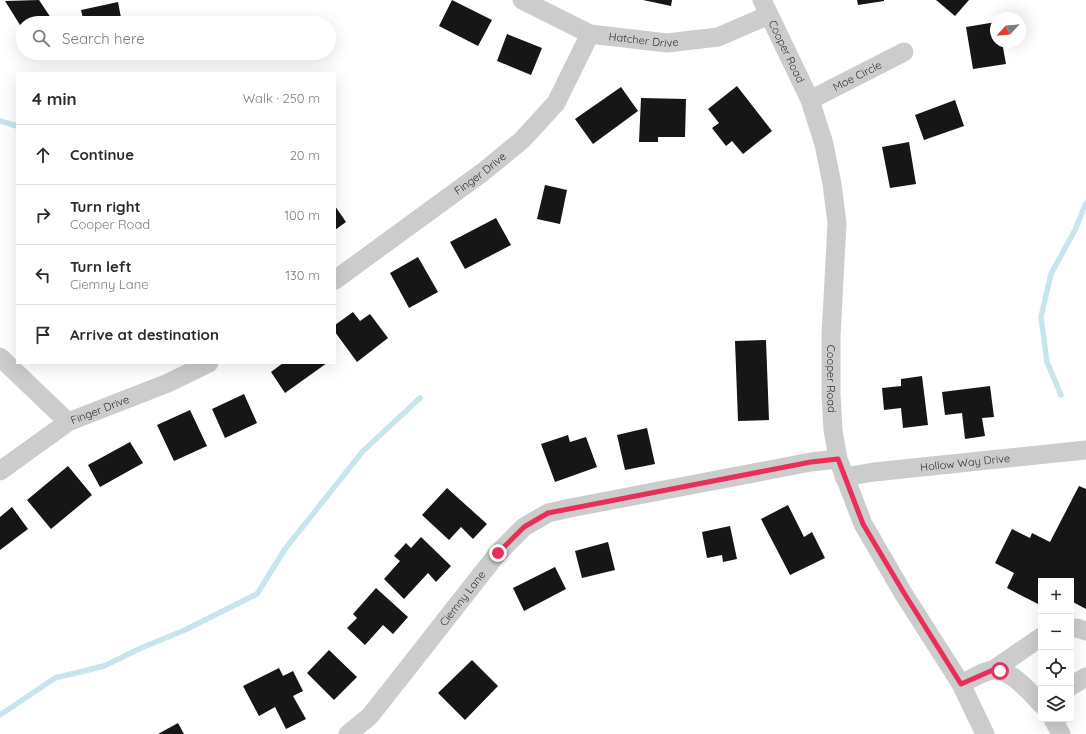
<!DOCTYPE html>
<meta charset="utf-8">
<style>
:root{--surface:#fff;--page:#f7f7f7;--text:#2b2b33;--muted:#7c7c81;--line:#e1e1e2}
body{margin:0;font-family:Quicksand,sans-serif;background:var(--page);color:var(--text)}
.controls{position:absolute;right:12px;bottom:12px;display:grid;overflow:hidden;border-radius:0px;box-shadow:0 4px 16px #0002}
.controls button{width:36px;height:36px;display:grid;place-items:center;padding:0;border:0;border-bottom:1px solid var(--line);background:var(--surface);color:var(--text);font:20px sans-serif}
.compass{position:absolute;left:990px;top:12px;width:36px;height:36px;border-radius:50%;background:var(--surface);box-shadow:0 4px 16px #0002;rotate:244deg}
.stop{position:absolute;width:12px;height:12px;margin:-9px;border:3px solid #e92e5a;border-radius:50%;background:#fff}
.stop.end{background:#e92e5a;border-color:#fff;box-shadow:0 1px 4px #0008}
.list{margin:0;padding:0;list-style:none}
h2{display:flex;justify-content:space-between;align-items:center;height:52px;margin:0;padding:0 16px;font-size:17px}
h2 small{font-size:13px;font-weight:400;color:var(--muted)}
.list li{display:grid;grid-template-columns:26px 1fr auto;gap:12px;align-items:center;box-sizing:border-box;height:60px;padding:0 16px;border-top:1px solid var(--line)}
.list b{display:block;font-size:15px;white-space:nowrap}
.list p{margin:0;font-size:13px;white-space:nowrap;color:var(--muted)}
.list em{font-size:13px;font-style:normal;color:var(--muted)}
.icon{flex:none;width:22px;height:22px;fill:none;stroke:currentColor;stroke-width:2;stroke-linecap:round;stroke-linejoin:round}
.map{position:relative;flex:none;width:1086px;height:734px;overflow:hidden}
.search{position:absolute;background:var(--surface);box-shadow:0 4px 16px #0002;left:16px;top:16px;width:320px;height:44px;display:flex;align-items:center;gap:10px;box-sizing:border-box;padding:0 14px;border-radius:22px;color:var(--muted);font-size:15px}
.panel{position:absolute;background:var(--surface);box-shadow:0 4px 16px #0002;left:16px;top:72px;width:320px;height:292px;border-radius:0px}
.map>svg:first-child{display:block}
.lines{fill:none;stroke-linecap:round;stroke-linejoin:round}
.stream{stroke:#c8e5ed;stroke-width:5.5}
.building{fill:#161616}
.minor{stroke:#ccc;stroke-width:19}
.route{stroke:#e92e5a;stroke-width:5}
.labels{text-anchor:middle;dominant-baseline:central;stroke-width:4;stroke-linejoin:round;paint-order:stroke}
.street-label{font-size:11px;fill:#2f2f2f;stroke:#fff}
</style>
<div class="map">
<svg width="1086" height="734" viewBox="0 0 1086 734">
<rect width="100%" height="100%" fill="#fff"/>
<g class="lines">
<path class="stream" d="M0,121L17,126
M1061,395L1047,362L1041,317L1051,274L1075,230L1086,203
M0,715L55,678L104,666L141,648L185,630L257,594L285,549L363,451L420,398"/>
</g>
<path class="building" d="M39,0L53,21L49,23L25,22L20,25L5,1Z
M452,0L492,20L478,46L439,26Z
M643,0H672L671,6Z
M857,0H884V1L858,5Z
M936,0H969L955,16Z
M118,2L122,23H84L81,10Z
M996,22V42H1002L1006,64L973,69L966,27Z
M507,34L542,48L531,75L497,61Z
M737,86L772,131L743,154L732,141L726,146L712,128L719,123L708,109Z
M621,87L638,111L593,144L575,119Z
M641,98L686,99L685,137H658V142H639Z
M955,100L964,126L924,140L915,115Z
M909,142L916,184L890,188L882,147Z
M545,185L567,190L560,224L537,219Z
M335,206L346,222L335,230Z
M496,218L511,245L465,269L450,242Z
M418,257L438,292L409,308L390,273Z
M353,312L360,321L370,314L388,338L357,362L335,332V325Z
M766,340L769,420L738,421L735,341Z
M283,363H327L285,393L271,372Z
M922,376L928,425L903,428L901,408L884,410L882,388L901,386V379Z
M990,386L994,417L982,418L985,436L965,439L962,413L945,415L942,392Z
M244,394L257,423L225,438L212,409Z
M190,410L207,446L174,461L157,425Z
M647,428L655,464L625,470L617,435Z
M568,435L570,442L586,437L597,467L555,482L541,444Z
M130,442L143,463L100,487L88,465Z
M68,466L92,495L51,529L27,500Z
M1079,486L1086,489V609L1071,601V581H1041V620H1040L1039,609L1040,605L1007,588L1014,573L995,563L1012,529L1030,538L1032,533L1050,542Z
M447,488L487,524L473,539L461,527L449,540L422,515Z
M788,505L804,537L812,532L825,558L790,575L761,519Z
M12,507L28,529L0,550V517Z
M730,526L737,559L723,562L722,555L707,558L702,532Z
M421,537L451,566L436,582L428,573L404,599L384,579L400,561L394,556L406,543L411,548Z
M608,542L615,570L582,578L575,551Z
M555,567L566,589L524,611L513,588Z
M376,588L408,617L393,634L383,625L365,645L347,628L357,618L353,614Z
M329,650L357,677L334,700L307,673Z
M472,660L498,686L465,720L438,693Z
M279,668L283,676L293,671L303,691L293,696L306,719L286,729L275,707L259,716L243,686Z
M178,723L184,734H158Z"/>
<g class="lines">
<g class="minor">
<path id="s1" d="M522,0L590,34L667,43L718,37L769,15"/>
<path id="s2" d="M762,0L810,100L824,144L832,184L837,223L831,336V394L833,430L838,459L863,524L903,593L961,684L985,734"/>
<path id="s3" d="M810,100L904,52"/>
<path id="s4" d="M335,280L483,172L522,140L556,103L590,34"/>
<path d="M0,357L68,422"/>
<path id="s5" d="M0,471L68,422L168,383L209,363"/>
<path id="s6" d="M844,477L874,472L1086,450"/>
<path d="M1071,629L1077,628L1086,631"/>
<path d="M993,670L1041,637"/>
<path d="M961,684C970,680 983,671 993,670C1010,668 1031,693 1041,704"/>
<path d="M1071,686L1086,677"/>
<path d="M1053,719L1061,734"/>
<path id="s7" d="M348,734L370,716L498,553L524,527L548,513L570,508L811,462L838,459"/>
</g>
</g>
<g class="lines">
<path class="route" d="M498,553L524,527L548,513L811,462L838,459L863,524L904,593L961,684L993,670L1000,671"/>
</g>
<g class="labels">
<g class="street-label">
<text stroke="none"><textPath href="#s1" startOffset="130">Hatcher Drive</textPath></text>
<text stroke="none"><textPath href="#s2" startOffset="57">Cooper Road</textPath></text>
<text stroke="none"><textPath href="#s3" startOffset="53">Moe Circle</textPath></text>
<text stroke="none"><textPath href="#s4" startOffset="180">Finger Drive</textPath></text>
<text stroke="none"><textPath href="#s2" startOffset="393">Cooper Road</textPath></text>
<text stroke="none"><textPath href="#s5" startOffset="118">Finger Drive</textPath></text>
<text stroke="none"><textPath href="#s6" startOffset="122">Hollow Way Drive</textPath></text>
<text stroke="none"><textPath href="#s7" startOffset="178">Ciemny Lane</textPath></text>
</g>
</g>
</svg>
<div class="controls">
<button>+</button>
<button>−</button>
<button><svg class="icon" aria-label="locate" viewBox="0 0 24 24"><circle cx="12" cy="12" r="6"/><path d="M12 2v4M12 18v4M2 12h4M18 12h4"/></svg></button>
<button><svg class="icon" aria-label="layers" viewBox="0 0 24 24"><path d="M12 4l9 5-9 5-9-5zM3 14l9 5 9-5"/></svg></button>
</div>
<svg class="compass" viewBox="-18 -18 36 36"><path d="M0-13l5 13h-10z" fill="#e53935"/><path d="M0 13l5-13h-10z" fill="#7c7c81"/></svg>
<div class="stop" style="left:1000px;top:671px"></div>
<div class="stop end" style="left:498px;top:553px"></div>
<div class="search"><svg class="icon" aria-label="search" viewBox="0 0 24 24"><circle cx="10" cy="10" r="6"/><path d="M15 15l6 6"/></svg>Search here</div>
<section class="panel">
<h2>4 min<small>Walk · 250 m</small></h2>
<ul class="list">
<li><svg class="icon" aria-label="ahead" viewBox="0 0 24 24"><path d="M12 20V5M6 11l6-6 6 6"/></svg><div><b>Continue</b></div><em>20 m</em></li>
<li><svg class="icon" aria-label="right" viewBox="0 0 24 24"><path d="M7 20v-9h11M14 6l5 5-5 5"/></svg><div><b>Turn right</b><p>Cooper Road</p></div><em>100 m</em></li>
<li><svg class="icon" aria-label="left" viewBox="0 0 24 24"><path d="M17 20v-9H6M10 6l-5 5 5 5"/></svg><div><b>Turn left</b><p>Ciemny Lane</p></div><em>130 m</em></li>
<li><svg class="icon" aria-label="arrive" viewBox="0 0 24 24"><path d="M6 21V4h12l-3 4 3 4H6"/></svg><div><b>Arrive at destination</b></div></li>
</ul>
</section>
</div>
